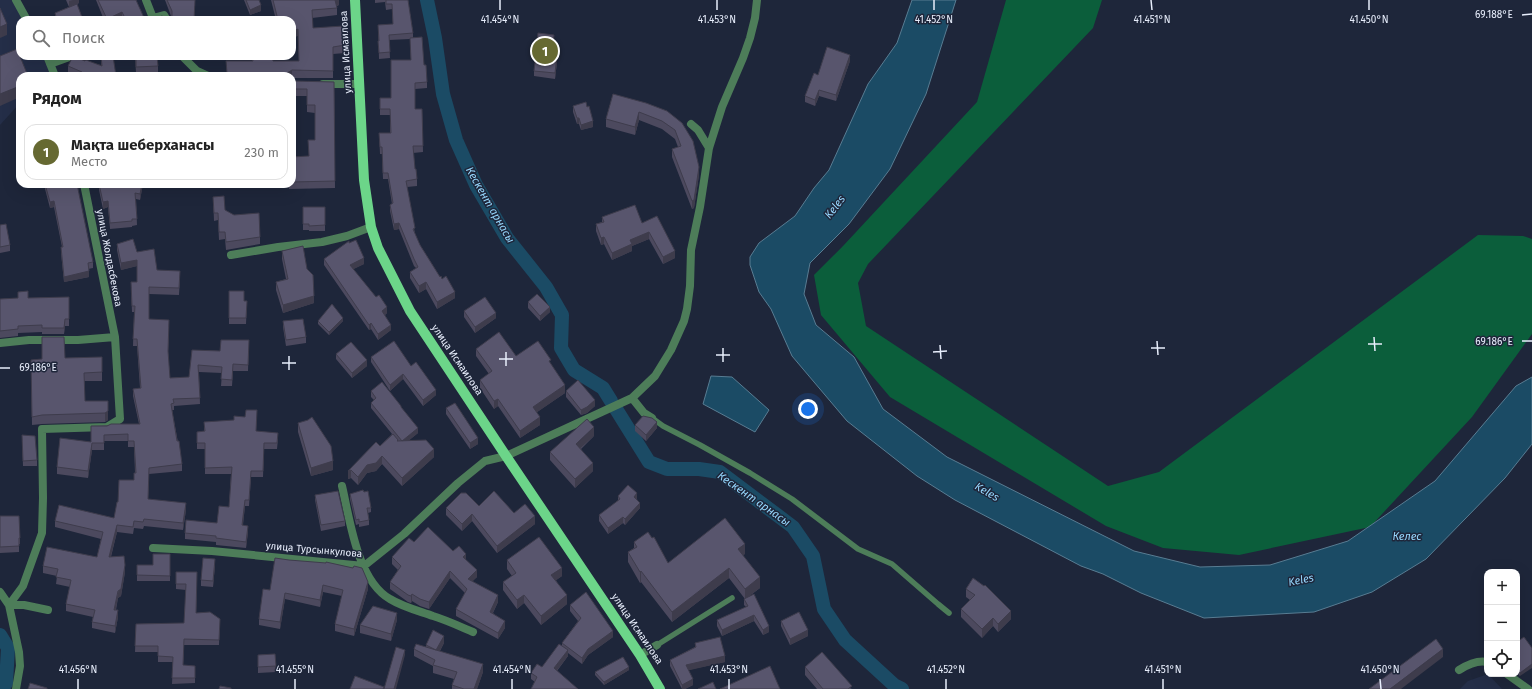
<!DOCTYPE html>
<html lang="ru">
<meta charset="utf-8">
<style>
:root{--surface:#fff;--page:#f2f2f2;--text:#222;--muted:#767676;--line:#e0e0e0;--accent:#666932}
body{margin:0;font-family:"Fira Sans",sans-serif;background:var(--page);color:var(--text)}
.controls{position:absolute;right:12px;bottom:12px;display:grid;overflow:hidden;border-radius:8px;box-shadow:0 4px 16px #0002}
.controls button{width:36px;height:36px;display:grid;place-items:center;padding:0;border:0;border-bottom:1px solid var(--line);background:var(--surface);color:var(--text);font:20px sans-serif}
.you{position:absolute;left:808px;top:409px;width:14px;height:14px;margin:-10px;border:3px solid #fff;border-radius:50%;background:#1a73e8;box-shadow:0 0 0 6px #1a73e833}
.badge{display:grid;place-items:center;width:26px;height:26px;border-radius:50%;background:var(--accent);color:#fff;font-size:13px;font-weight:700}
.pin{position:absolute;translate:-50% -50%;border:2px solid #fff;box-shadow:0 1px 4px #0006}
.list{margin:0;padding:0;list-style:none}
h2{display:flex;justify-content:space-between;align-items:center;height:52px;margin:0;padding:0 16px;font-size:17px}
h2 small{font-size:13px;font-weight:400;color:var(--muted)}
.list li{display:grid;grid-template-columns:26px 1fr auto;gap:12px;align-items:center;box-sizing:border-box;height:56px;margin:0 8px 8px;padding:0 8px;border:1px solid var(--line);border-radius:12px}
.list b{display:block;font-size:15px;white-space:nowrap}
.list p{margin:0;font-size:13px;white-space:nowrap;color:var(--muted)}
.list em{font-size:13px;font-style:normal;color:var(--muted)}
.icon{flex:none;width:22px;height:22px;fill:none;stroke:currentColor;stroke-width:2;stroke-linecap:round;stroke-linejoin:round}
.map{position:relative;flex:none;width:1532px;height:689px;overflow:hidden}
.search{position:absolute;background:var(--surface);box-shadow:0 4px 16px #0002;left:16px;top:16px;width:280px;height:44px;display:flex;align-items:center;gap:10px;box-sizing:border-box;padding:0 14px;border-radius:12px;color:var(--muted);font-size:15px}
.panel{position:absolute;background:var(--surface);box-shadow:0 4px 16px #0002;left:16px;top:72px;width:280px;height:116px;border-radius:12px}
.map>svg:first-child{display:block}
.built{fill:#242e48}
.green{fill:#0b5e3b}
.water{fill:#1b4b65;stroke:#587c92}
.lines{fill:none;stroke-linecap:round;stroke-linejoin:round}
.canal{stroke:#1b4b65;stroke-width:14}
.service{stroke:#4d7d59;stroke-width:5.5}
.minor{stroke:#4d7d59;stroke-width:8}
.primary{stroke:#6cd589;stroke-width:10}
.wall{fill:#4c495e}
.shaded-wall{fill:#3e3c4c}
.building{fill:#58556d;stroke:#3e3c4c}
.ticks{fill:none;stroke:#e8eefc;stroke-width:1.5}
.labels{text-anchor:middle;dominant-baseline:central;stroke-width:3;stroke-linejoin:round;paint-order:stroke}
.street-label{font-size:10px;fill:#e8eefc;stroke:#1e263a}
.water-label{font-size:11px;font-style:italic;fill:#95d6fc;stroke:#1e263a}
.ticks-label{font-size:10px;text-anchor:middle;fill:#e8eefc;stroke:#1e263a;stroke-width:3;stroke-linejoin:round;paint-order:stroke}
</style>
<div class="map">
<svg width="1532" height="689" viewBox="0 0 1532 689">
<rect width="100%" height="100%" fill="#1e263a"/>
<path class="built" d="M0,0H14L25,20H20V56H44L51,70L45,76H20V103L0,125Z
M1488,674L1502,689H1460L1468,681Z"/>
<path class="green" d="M1006,0H1102L1093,28L868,264L858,283L866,326L1108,486L1159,472L1478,235L1523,236L1532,239V334L1472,417L1370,527L1239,555L1163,548L1106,526L890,397L821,315L814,275L843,246L977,102Z"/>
<path class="water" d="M912,0H956L926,94L890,169L849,224L810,263L804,294L816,325L854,357L883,409L947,457L1134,551L1200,567L1270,565L1348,541L1435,481L1516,386L1532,377V444L1505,478L1426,559L1372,592L1314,612L1204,618L1141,593L1103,574L1081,566L955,500L917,476L847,421L792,356L771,309L759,292L750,265V257L759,243L795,216L814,188L829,170L868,84L897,43Z
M711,376L732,377L769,410L755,432L703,404Z"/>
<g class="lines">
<path class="canal" d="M427,0L435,38L443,94L456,140L476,185L507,238L546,287L562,315L561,348L574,370L603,388L611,401
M616,409L649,462L667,469H699L720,472L793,527L813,556L824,609L845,640L894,685L902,689
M0,635L8,648L6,683L2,689"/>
<path class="service" d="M652,418L663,426L700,445L750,473L792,499L858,549L892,564L938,604L949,613
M657,645L732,598"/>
<path class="minor" d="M16,0L27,20
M146,0L153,18L164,15L167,20
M47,56L55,76
M182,56L197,71L208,76
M50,64L72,56
M323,84H359
M691,124L698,130L709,148
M231,255L278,247L322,242L347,236L371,227
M0,343L29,340H78L115,337
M632,398L644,413L652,418
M342,486C350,520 357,580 390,599C403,607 419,611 433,616C446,620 459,626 473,632
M153,548L212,551L364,566L404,534L458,483L485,461L506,456L632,398L655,376L671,350L684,321L687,309L690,286L691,250L700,207L709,148L722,107L743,58L750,38L755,18L757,0
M0,592L9,605L19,652L20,666L16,689
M9,605L23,586L42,533L43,498L42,429L107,427L120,419L115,337L84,184
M9,605H24L48,610
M640,655L657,645
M1459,670C1467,665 1478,660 1487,662
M1507,674L1528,689"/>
<path class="primary" d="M355,0L364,180L371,227L378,248L410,311L506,456L640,655L660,689"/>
</g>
<path class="wall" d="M66,0H79V3L77,4L83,20H55V13L69,7Z
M96,0H136L145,20H123L122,18L119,20H104Z
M165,0H195V6L167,19L171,16Z
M244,0H259L261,11L250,15Z
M271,0H339V5L337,6V15L312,18L313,28L345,45V53L333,54V78H292V76H183L226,73L252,61L251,56H272L273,61H299L298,36L292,20H276Z
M375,0H408L413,33V38L424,65L427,82V88L415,89V109H422L423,152L413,153L415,169L417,179V186L407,187L415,234L420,245L440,277L455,298L437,309L426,289L419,293L410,278V272L416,268L414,266L399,229L394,230L390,211V205L392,204L388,179H383L382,154H380L379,133H390V115H380V98H391L411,60L410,39L389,40L390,58L379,59L378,25L393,24L392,9L386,10L385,2L375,3Z
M554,41L553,55L557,62L555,79L534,76V71Z
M101,56L116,76H76L68,73V66L85,61L101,65Z
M135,56H162L158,58V72L136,73Z
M850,61L836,101L819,96L815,106L805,102V96L818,75Z
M292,81L334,82L335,188L289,189V184H292V157L309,156L315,140V113L307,112V96H292Z
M613,94L667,111L699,175L694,208L692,209L672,157V149L678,147L675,139L662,129L639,120L635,135L606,127V119Z
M573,106L593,127L581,130L579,124H577L573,112Z
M45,184L93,262V268L88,269L89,277L64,282L61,253V247H62L54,207L50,208L45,189Z
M99,184H143L140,200L136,199L137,225L132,226V227L110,229L108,207L103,209L99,190Z
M165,184H180L179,185Z
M213,197L225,210L260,237V244L226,250L225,239L219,240L218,220L214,221Z
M303,207H325V231H309V230H303Z
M602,217L642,223L675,258L663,264L649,239L632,246V251L612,260L604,244L601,245L596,231V224L602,222Z
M0,225L10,245V251L0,253Z
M117,244L137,252L157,270L180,278L179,295L149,294V319L169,327L168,353L170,378L189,377L192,350L220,351L249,340L248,371H233L232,386H221L222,373L199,372L200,404L174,406V410H172L182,464V471L149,474L148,499L186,510L183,530L144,526L143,529L134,528L133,534L117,532L111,557L125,572L121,596L118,598L116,610L118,617L115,633L92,628V622L93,617L66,611V604L70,587L56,584L57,576L43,573V566L97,557L101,539L55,527V521L114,518L118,502L134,480L135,473L134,447H128V441H104V450H92L88,478L57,474V467L91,442V426L139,424L133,396V389L140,388L137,346H133L134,312H132L131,289L137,282V266L121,270L117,250Z
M282,251L314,303L283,313L276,290V282L286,279L282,259Z
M324,259L364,264L353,269L387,313L385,315L391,330L378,340L371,329L369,330L324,265Z
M229,291L244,301H247L246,324H229Z
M69,297V326H65L64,334H42V332L18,333V336L0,338V299Z
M528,302L550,312L540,321L528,308Z
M464,311L496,318L475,333L464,317Z
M283,321L306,337V343L286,346L283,327Z
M318,321H343L329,335L318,324Z
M476,349L516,356L551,365L565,393L537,412L540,425L520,438L498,406L494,409L480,388V380L489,374L476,356Z
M336,354L367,366L352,378L336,359Z
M102,357V381H84L85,401H108V420L105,422L42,424L32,425L31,360Z
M371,357L411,366L436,395L423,406L403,379L390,391L371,362Z
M371,391L401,408L418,433L408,441L434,457L402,486L382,464L376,471L367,473L358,485L351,478L348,479V471L380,446L392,434L371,408V403L374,400L371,397Z
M566,391L595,406L587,413L581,415L566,397Z
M446,408L478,444L470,449L446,414Z
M204,422L256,431L278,439L277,449H264L263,477H251L249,506H245L243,525L248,532L246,548L216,545V542L185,539V533L217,523L229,507L231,474H205V449H197V432L204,431Z
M298,423L333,470L311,476L298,432Z
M635,425L657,428L646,441L635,431Z
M594,436L581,449L593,471L575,488L550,460V452Z
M22,440L37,460V466H23Z
M350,494L371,508V512L368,513L369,520V525L359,527V524L356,525L350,499Z
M315,495L345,521V526L321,531L315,500Z
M618,496L637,499L640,508L625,525L623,523L608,534L599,521V515L618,501Z
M479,506L514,513L535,524L497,553L472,521L462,531L446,515V508Z
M0,516L20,538V544H19V552L0,553Z
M414,542L466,560L477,577L472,581L498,602L493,613L505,628L498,639L456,616V609L465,593L450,578L429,609L420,606L412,601L411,603L408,602L390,589V582L398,570L392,564V557Z
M634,542L668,563L745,554L743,555L760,588L748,597L769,632L763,635L754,621L722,636L717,626V620L746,607L744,605V599H745L729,578L672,622L641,582L640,583L628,562V552L634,548Z
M170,554V581H137V565H153Z
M289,560L353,568L368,589L354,636L335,631V624L342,596L323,592L320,607L285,599L280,629L259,625V619L270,590Z
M507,560L562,576L556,580L567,604L541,625L524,603L517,609L503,590V582L512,576L507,569Z
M215,565L213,587L201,586V580Z
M176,572H197L196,613L220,619L219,645H184L183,665L195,666V683L172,684L173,662H158V652H135L136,624L184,623L186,590L176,589Z
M966,589L1011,619L998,632L993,626L982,638L961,617V609L970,600L966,597Z
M570,605L613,637L588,655L582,664L568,653V656L557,671L535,682L531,679V673L542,667L562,646V643L578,621L570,611Z
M397,620L391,641L360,633V625Z
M781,621L808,636L790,645L781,626Z
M1524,637L1520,676L1517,673V642Z
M444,643L440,651L483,672L477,689H452V685L454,679L433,673V666L414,656V649L426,647V645Z
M695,643L725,662L688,670L693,685L685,689H682L670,666V660L695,647Z
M275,654L276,672L258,673V655Z
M805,667L852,689H817L805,675Z
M629,670L604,685L595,675V672Z"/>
<path class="shaded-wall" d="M73,0H79V3L69,7V1Z
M335,0H339V5L335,6Z
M261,5V11L250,15V10Z
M122,12V18L119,20H107V19Z
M7,24V35L0,38V27Z
M298,29V36L292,38V31Z
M554,35V41L552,61V55Z
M850,55V61L836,101V95Z
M557,56V62L555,79V73Z
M292,70V78V76H287V73Z
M20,86V97L0,106V94Z
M819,90V96L815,106V100Z
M639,112V120L635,135V127Z
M577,118H579V124H577Z
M593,121V127L581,130V125Z
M699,167V175L694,208L692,209V201Z
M142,184H143L140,200V194Z
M54,201V207L50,208V202Z
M108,201V207L103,209V202Z
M399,223V229L394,230V224Z
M649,232V239L632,246V251L612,260V253L630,240Z
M604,237V244L601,245V238Z
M675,251V258L663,264V257Z
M364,258V264L350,271V265Z
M137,260V266L121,270V263Z
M89,271V277L64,282V277Z
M426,282V289L419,293V286Z
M455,292V298L437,309V302Z
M314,296V303L283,313V305Z
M387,307V313L382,317V311Z
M550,307V312L540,321V316Z
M496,313V318L475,333V327Z
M343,318V321L329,335V332Z
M65,319V326L64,334V328Z
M371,323V329L369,330V325Z
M391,325V330L378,340V334Z
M367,360V366L352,378V373Z
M403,374V379L390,391V385Z
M565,385V393L533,415V407Z
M436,390V395L423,406V400Z
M498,399V406L494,409V401Z
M595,400V406L587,413L581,415V410Z
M108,411V420L105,422V413Z
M540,417V425L520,438V431Z
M657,422V428L646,441V435Z
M594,427V436L576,452V444Z
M418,428V433L402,446V441Z
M478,438V444L470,449V443Z
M92,443V450L88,478V471Z
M434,449V457L402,486V478Z
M382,456V464L376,471L367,473L358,485V477L367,465Z
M333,461V470L311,476V468Z
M593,463V471L575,488V479Z
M351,470V478L348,479V471Z
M637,493V499L634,502V497Z
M245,500V506L242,531V525Z
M186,503V510L183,530V523Z
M640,503V508L625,525V519Z
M472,514V521L462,531V524Z
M535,516V524L497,553V546Z
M623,517V523L608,534V528Z
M117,525V532L109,563V557Z
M248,526V532L246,548V542Z
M745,544V554L738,559V549Z
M466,554V560L463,557Z
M215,559V565L213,587V581Z
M125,565V572L121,596L118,598L114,617V610Z
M562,568V576L551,584V575Z
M729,568V578L672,622V612Z
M477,570V577L468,586V579Z
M450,571V578L429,609V602Z
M641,571V582L640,583V572Z
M760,577V588L745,599V589Z
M368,582V589L354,636V629Z
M323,585V592L320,607V600Z
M285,593V599L280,629V622Z
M412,594V601L411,603V596Z
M498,595V602L490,618V612Z
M524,595V603L517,609V600Z
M567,595V604L541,625V616Z
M118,610V617L115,633V626Z
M1011,611V619L998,632V624Z
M397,613V620L391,641V634Z
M754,615V621L722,636V630Z
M993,618V626L982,638V629Z
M505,621V628L498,639V633Z
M769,626V632L763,635V630Z
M808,630V636L790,645V639Z
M613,631V637L588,655L582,664V658L588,649Z
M444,636V643L436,658V650Z
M1443,649V657L1401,689H1390Z
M405,650V655L396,689H394Z
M568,650V656L554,674V668Z
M725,656V662L686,671V665Z
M483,664V672L477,689H474Z
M1532,664V668L1520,676V673Z
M629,667V670L604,685V682Z
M693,679V685L685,689H682V685Z"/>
<path class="building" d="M98,0H136L145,20H126L122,12L107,19Z
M167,0H195L194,20H150L162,16L167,19L172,16V11Z
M246,0H259L261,5L250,10Z
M273,0H335L337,8L312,10L313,28L343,26L345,45L333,47V71L292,70L287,73V76H284V74H256V76H183L184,73L208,74L213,73H227L226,61H253L252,56H272L273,61H299L298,29L292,31V20H278Z
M386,0H408L413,33L389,35L390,52L379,53L378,41H379L378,25L393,24L392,4H386Z
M77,4L83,20H57L55,13Z
M0,8L7,24L0,27Z
M538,33L554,35L552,55L557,56L555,73L534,71Z
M422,37L424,65H426L427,82L415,83V109H422L423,146H413L415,169H416L417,179L406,181L415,228L413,229L420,245L440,277L441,276L442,279L446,276L455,292L437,302L426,282L419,286L410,272L418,267L414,259L399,223L394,224L390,205L393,203L388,173H383L382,147H380L379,133H391L390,109H380V98H391V60H411L410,38Z
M827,47L850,55L836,95L819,90L815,100L805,96L814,73L818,75Z
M17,49L28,76H20V86L0,94V56Z
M73,56L85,61L86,60L102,66L101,56H113L116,76H86L81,74L82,72L68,66Z
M136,56H157L158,66L136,67Z
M292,81L334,82L335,181L292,182V157L309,156L308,140H315V105H307V89H292Z
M613,94L646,103L667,111L682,123L693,141L699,167L694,200L692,201L672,149L681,146L675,130L662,121L639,112L635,127L606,119Z
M586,102L587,107L589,106L593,121L581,125L579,118H577L573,106Z
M45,184H77L93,262L88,263L89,271L64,277L61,247H63L54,201L50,202Z
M99,184H142L140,194L135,193L137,219H132V221L110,223L108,201L103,202Z
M224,196L225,210L234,215L259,213L260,237L226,242L225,232H219L218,213H214L213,197Z
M635,205L642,223L657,216L675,251L663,257L649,232L630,240L632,244L612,253L604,237L601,238L596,224L604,222L602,217Z
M303,207H325V225L309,226V224H303Z
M6,224L10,245L0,247V225Z
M133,239L137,252L154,249L157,270L180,271L179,288L149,287V319L169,320L168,351L170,378L189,377L192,350L220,351L221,340H249L248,365L233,364L232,380L221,379L222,367L198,365L200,398L173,399L174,403L171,404L177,441H179L182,464L149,468L148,499L186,503L183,523L144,519L143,522L134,521L133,527L117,525L109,557L124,556L125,565L121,589L118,591L114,610H118L115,626L92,622L95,610L66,604L71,580L56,577L58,569L43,566L47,547L97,557L103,532L55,521L59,505L114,518L117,502H118L119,480H134V473H136L134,441H128V434L104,435V443H92L88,471L57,467L60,438L91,442V426H107L111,424H140L133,389L141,388L137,339H133L135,306H132L131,282H137V260L121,263L117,244Z
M356,240L364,258L350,265L376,297L379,295L387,307L382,311L391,325L378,334L371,323L369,325L324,259L349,241V243Z
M303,246L307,269L313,275L314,296L283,305L276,282L288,279L282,251Z
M28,291V298L69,297V319H65L64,328H42V325L18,326V329L0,331V299L18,298V292Z
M229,291H244V301H247L246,318H229Z
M537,294L550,307L540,316L528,302Z
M485,297L496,313L475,327L464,311Z
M332,304L343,318L329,332L318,321Z
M303,319L306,337L286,340L283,321Z
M499,332L516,356L538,341L551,360L549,361L565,385L533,407L540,417L520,431L498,399L494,401L480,380L492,371L476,349Z
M42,337H64L65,358L102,357V372L84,373L85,401H108V411L105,413L42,415L32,417L31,360L42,359Z
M394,341L411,366L416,362L436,390L423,400L403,374L390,385L371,357Z
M351,342L367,360L352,373L336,354Z
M578,380L595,400L587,407L581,410L566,391Z
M382,382L401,406V407L418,428L402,441L371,403L376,398L371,391Z
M455,403L478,438L470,443L446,408Z
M246,410H257L256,431L278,433L277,443H264L263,471H251L249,500H245L242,525L248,526L246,542L216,538V536L185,533L186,520L217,523L219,506L229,507L232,467L205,468V443H197V432L205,431L204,422L234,420V416L245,417Z
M643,416L652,418L657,422L646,435L635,425Z
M312,417L331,446L333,461L311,468L298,423L308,420Z
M587,419L594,427L576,444L593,463L575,479L550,452Z
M393,434L398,440L397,441L426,440L434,449L402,478L382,456L376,463L367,465L358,477L351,470L348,471L376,442L380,446Z
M22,435L35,436L37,460L23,461Z
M628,485L637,493L634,497L640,503L625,519L623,517L608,528L599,515L620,499L618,496Z
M363,490L364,492L368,491L371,508H367L369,520L359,522V519L356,520L350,494Z
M338,491L345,521L321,525L315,495Z
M494,491L514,513L525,504L535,516L497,546L472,514L462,524L446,508L461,493H466L479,506Z
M0,516H19L20,538H19V546L0,547Z
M725,518L745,544L738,549L760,577L745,589L729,568L672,612L641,571L640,572L628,552L637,547L634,542L648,532L652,538L654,537L668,563Z
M428,527L453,551L459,546L466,554L463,557L477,570L468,579L498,595L490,612L505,621L498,633L456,609L467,589L450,571L429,602L420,599L412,594L411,596L408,595L390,582L401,566L392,557L409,538L414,542Z
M539,537L562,568L551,575L567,595L541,616L524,595L517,600L503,582L516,573L507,560Z
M153,554H170V576L137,575V565H153Z
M203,558L215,559L213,581L201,580Z
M275,558L289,560L326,563V562L353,568L354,566L362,568L368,582L354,629L335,624L343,590L323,585L320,600L285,593L280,622L259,619L263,589L270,590Z
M176,572H197L196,613L210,612L220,619L219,640L184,639L183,665L195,666V678H172L173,657L158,656V646H135L136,624L184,623L186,584H176Z
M973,578L984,586L985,585L1011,611L998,624L993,618L982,629L961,609L975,595L966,589Z
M586,592L613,631L588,649L582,658L562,643L581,618L570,605Z
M754,594L769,626L763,630L754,615L722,630L717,620L748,606L744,599Z
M373,606L397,613L391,634L360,625Z
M799,612L808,630L790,639L781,621Z
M433,630L444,636L436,650L483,664L474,689H464L452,685L457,672L433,665L435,660L414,649L416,644L436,650L426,645Z
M720,637L725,656L686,665L693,679L682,685L670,660L696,647L695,643Z
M1524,637L1532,648V664L1520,673L1517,670V642Z
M1436,639L1443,649L1390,689H1369Z
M559,644L568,650L554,668L578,689H531L537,677L531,673L537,664L542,667Z
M396,647L405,650L394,689H384Z
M822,652L852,686L848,689H823L805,667Z
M275,654L276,666L258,667V655Z
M623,657L629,667L604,682L595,672Z
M770,666L780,689H720Z
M355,676L384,687L383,689H350Z
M713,682L716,689H698Z
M30,683L47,688V689H28Z
M220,686L231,688V689H219Z"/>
<path class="ticks" d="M500,0V10M717,0V10M934,0V10M1151,0L1152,10M1369,0V10M1522,15L1532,14M1374,337L1375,351M1157,341L1158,355M1522,341H1532M1368,344H1382M940,345L941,359M723,348V362M1151,348H1165M506,352V366M933,352L947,351M716,355H730M289,356V370M499,359H513M282,363H296M0,368H10M78,679V689M295,679V689M512,679V689M729,679V689M946,679V689M1163,679V689M1380,679L1381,689"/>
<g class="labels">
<g class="street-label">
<text transform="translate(346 52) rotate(-93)">улица Исмаилова</text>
<text transform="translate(109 258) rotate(79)">улица Жолдасбекова</text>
<text transform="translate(457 360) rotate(56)">улица Исмаилова</text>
<text transform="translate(314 550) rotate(5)">улица Турсынкулова</text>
<text transform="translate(637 629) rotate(56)">улица Исмаилова</text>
</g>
<g class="water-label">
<text transform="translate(490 205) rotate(60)">Кескент арнасы</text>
<text transform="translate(835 207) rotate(-52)">Keles</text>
<text transform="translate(987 492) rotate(30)">Keles</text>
<text transform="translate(754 499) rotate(35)">Кескент арнасы</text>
<text x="1407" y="536">Келес</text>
<text transform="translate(1301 580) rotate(-11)">Keles</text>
</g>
</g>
<g class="ticks-label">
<text x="1494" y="18">69.188°E</text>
<text x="500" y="23">41.454°N</text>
<text x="717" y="23">41.453°N</text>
<text x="934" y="23">41.452°N</text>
<text x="1152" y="23">41.451°N</text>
<text x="1369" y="23">41.450°N</text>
<text x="1494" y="345">69.186°E</text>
<text x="38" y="371">69.186°E</text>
<text x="78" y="673">41.456°N</text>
<text x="295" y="673">41.455°N</text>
<text x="512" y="673">41.454°N</text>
<text x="729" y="673">41.453°N</text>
<text x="946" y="673">41.452°N</text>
<text x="1163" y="673">41.451°N</text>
<text x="1380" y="673">41.450°N</text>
</g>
</svg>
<div class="controls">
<button>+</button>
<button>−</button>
<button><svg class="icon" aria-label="locate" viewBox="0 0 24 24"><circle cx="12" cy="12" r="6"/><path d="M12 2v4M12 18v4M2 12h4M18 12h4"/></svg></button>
</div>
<div class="you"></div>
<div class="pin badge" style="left:545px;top:51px">1</div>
<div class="search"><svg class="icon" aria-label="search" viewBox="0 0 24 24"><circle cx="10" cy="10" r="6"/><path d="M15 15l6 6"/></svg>Поиск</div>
<section class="panel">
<h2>Рядом<small></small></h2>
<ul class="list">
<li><span class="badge">1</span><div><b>Мақта шеберханасы</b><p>Место</p></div><em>230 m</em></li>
</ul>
</section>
</div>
